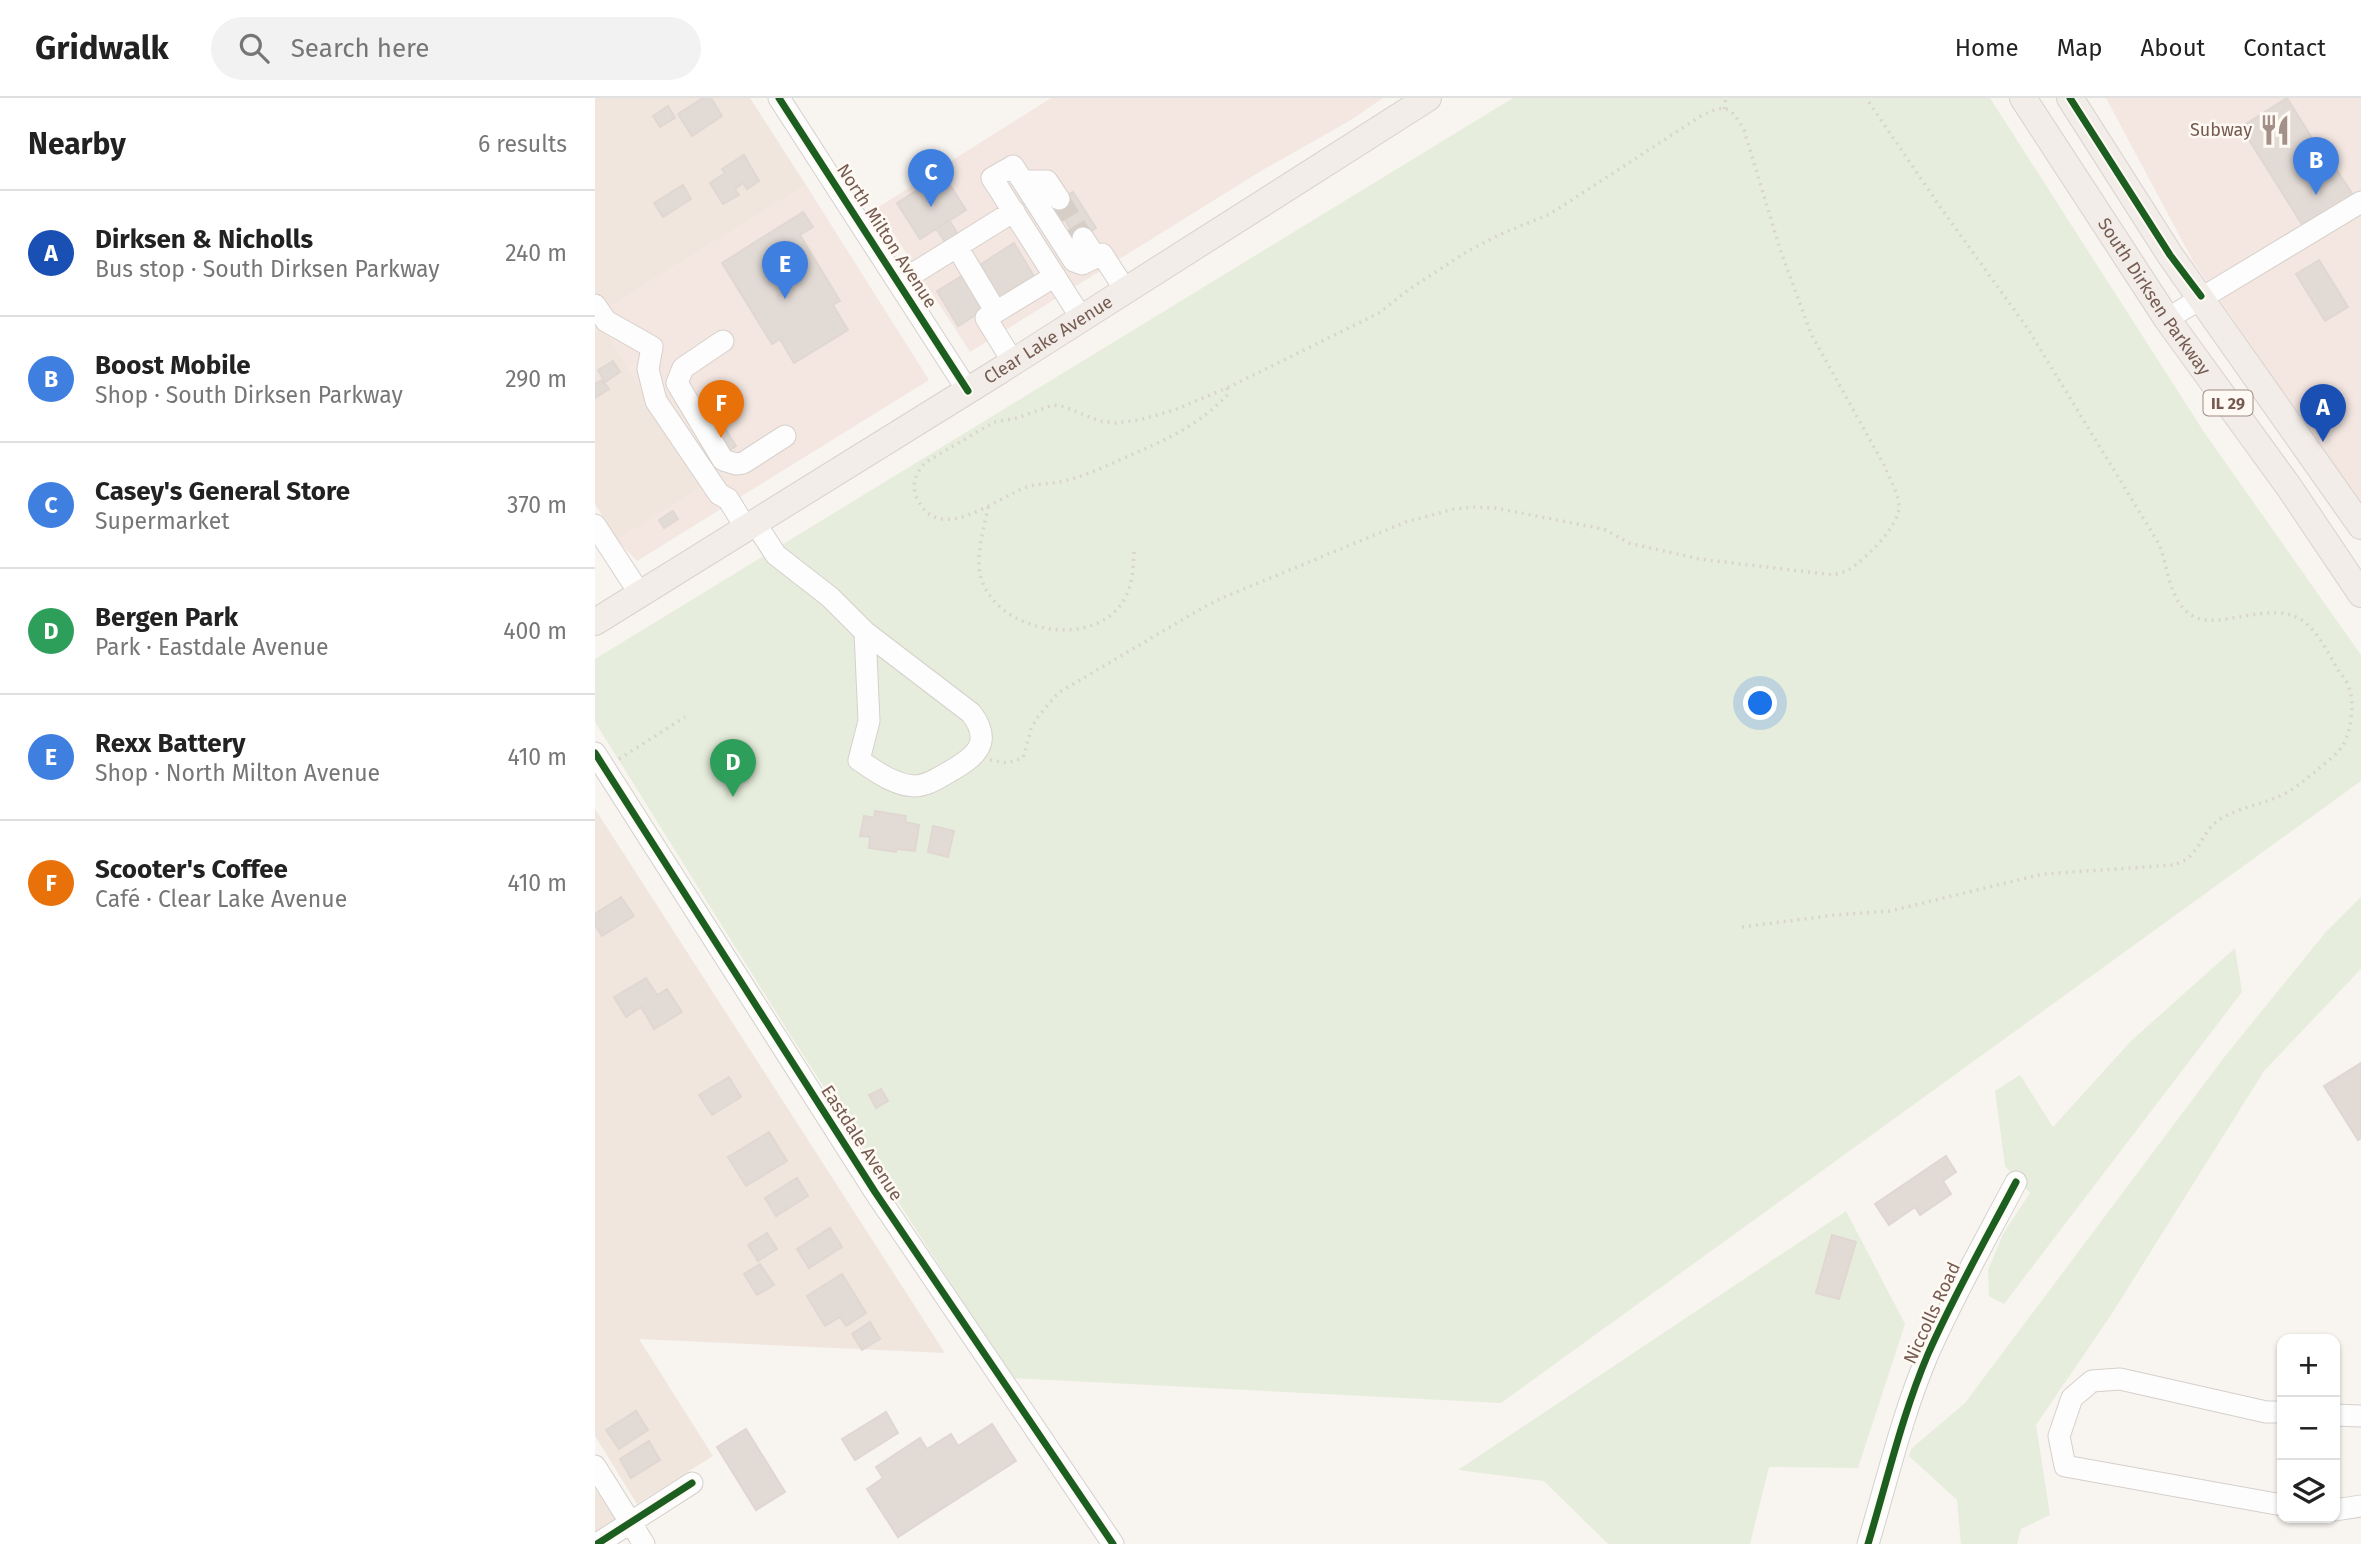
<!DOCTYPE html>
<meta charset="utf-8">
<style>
:root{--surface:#fff;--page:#f2f2f2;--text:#222;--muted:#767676;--line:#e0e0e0;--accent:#a39189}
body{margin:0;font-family:"Fira Sans",sans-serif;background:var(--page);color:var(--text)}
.controls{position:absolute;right:21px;bottom:21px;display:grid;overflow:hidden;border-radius:14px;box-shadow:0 2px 5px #0004}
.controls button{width:63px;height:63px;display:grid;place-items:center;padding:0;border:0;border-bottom:2px solid var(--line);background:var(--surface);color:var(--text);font:35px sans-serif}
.you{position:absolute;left:1166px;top:606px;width:24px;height:24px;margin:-18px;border:5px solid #fff;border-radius:50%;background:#1a73e8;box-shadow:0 0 0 10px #1a73e833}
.badge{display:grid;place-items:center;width:46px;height:46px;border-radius:50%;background:var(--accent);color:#fff;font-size:23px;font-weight:700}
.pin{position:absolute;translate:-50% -58px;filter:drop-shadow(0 2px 4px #0008)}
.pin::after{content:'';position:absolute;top:37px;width:24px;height:21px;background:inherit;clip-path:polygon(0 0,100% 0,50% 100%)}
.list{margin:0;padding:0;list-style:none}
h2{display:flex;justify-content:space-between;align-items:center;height:91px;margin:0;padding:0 28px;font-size:30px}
h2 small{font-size:23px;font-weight:400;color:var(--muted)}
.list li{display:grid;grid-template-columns:46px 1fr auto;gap:21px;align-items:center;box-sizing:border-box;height:126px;padding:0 28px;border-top:2px solid var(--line)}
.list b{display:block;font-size:26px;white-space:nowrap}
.list p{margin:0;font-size:23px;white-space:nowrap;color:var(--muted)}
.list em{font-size:23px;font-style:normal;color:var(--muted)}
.icon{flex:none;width:38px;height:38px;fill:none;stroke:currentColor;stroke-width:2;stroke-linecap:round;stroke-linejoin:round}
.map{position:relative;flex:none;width:1766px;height:1446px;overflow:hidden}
header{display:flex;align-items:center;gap:42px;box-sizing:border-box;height:98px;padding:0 35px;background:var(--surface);border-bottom:2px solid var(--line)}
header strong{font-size:33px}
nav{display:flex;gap:38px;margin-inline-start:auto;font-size:24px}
.search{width:490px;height:63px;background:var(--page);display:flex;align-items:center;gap:18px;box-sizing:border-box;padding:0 24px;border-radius:38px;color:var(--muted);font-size:26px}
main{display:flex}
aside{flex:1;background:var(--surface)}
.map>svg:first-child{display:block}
.residential{fill:#f0e6de}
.commercial{fill:#f4e7e2}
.green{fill:#e7eddc}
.building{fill:#e2dad5;stroke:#e0d7d2;stroke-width:2}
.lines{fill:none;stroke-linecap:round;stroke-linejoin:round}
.minor-tunnel{stroke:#d7cec8;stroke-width:21;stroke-dasharray:21 10;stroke-linecap:butt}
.minor-casing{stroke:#d6d0cb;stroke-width:23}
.major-casing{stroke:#d9d1cd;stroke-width:28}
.path{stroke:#dad4d0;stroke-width:3.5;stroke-dasharray:2 5;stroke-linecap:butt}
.minor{stroke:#fefdfd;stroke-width:21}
.major{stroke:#f2ede8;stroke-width:26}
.cycleway-casing{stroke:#fef9f3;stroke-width:11}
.cycleway{stroke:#1b5e20;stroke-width:7}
.labels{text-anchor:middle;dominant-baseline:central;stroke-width:5;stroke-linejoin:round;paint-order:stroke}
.shield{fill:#fef9f3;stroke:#9e8a82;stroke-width:2}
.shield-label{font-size:16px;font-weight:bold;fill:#755b51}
.poi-label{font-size:18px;fill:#755b51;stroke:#fef9f3;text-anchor:end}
.street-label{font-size:18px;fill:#755b51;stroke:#fef9f3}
</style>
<header>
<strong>Gridwalk</strong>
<div class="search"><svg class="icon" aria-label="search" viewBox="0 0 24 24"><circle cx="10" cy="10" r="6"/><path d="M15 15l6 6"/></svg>Search here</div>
<nav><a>Home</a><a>Map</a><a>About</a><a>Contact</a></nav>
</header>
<main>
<aside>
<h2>Nearby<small>6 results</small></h2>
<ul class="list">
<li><span class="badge" style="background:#1a4fb4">A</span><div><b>Dirksen &amp; Nicholls</b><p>Bus stop · South Dirksen Parkway</p></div><em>240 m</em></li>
<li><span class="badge" style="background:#3f7fe0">B</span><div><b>Boost Mobile</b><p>Shop · South Dirksen Parkway</p></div><em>290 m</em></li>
<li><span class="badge" style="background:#3f7fe0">C</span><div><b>Casey's General Store</b><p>Supermarket</p></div><em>370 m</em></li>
<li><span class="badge" style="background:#2e9e5b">D</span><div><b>Bergen Park</b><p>Park · Eastdale Avenue</p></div><em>400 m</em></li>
<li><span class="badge" style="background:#3f7fe0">E</span><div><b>Rexx Battery</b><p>Shop · North Milton Avenue</p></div><em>410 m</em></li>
<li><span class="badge" style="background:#e8710a">F</span><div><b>Scooter's Coffee</b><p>Café · Clear Lake Avenue</p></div><em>410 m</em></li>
</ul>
</aside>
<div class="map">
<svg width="1766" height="1446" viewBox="0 0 1766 1446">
<rect width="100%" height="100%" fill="#f8f4f0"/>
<path class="residential" d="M0,0H155L211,87L1,217L106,390L22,442L0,406Z
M0,711L350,1255L44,1241L118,1358L42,1406L0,1338Z
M0,1384L24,1421L0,1436Z"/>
<path class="commercial" d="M456,0H788L756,22L666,73L375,254L282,110Z
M1511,0H1766V406L1599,165Z
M211,87L334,282L42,463L22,442L105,389L1,217Z"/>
<path class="green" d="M918,0H1395L1609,334L1766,557V683L906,1305L417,1280L194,935L0,624V561Z
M1766,799V871L1669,973L1516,1217L1441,1327L1455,1417L1426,1431L1422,1446H1366L1362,1402L1314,1358L1316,1351L1370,1305L1631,957L1730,835Z
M1640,850L1647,894L1409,1206L1394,1198L1393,1172L1408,1136L1435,1095L1410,1068L1400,993L1425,977L1458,1029L1536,943Z
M1251,1113L1310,1226L1263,1370L1174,1369L1155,1446H1013L949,1383L863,1372Z"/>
<path class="building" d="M108,0H116L127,18L97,38L83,16Z
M1692,0L1729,59L1732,57L1758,97L1708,128L1646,29Z
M73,8L80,20L65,29L58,18Z
M149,57L164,83L152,91L148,85L140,91L144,97L128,106L115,85L130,75L127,71Z
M348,76L371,112L325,141L302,105Z
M88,87L96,101L68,119L59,105Z
M478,94L501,130L482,142L460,106Z
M208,114L218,129L205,137L245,203L238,207L253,232L199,265L185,241L177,246L127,165Z
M354,122L383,168L419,145L440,180L363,228L342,193L370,176L341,130Z
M1724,162L1753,209L1730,223L1701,176Z
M18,263L25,274L10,284L3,272Z
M7,282L14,291L0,300V286Z
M126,324L141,348L128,357L112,333Z
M78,413L83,421L69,430L64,422Z
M280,713L311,718L310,724L324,727L320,753L302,751L301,754L274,750L275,739L265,738L269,718L279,720Z
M338,728L359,733L353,759L333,754Z
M26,799L39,818L7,838L0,827V816Z
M51,880L62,897L72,891L87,914L59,931L46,909L31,919L19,899Z
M1766,965V1040L1763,1042L1729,988Z
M134,979L146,999L117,1017L104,997Z
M286,991L293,1003L281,1010L274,997Z
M174,1034L192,1063L151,1088L133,1059Z
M1351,1058L1361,1074L1348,1083L1356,1096L1325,1117L1320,1109L1294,1127L1280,1106Z
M202,1080L213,1098L181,1118L170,1100Z
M235,1130L247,1149L214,1170L202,1151Z
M172,1135L182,1151L163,1163L153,1147Z
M1237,1137L1261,1144L1244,1201L1221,1195Z
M165,1166L179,1187L162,1197L149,1176Z
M247,1176L271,1215L251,1228L245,1219L230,1228L212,1198Z
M275,1224L285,1241L267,1252L257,1236Z
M41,1313L53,1332L24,1351L11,1332Z
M291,1314L303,1335L260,1362L247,1341Z
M397,1326L421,1363L303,1439L272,1391L288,1380L281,1369L325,1340L332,1351L356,1336L363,1348Z
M151,1331L190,1394L161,1412L122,1349Z
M54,1343L65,1362L36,1380L25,1361Z"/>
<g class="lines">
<path class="minor-tunnel" d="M464,101L488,140"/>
<defs>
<path id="minor" d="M184,0L373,293
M428,83H452L464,101
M488,140L501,160
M362,149L401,214
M298,176L321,174L419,113
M0,207L11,223L57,249L53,271L61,303L124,396L133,401L151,430
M487,221L397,80L418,68L479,163L487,166L507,156L531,193
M1572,221L1766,104
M128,243L88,270L82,285L128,362L141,366L148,365L190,338
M418,264L391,220L460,178
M160,425L181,457L235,499L270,534L376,615C399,645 380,659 354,674C343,680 332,688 319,688C299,687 280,673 264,662L274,623L270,534
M0,427L45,496
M0,655L280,1094L518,1446
M1687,1314H1671L1525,1281L1497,1283L1477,1300L1464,1338L1470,1368L1687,1407
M1740,1317L1766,1318
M0,1368L49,1446
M1740,1412L1766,1408
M2,1446L97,1385
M1273,1446C1292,1383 1307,1317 1333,1256C1359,1197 1391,1141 1421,1084"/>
<g id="major">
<path id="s1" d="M1428,0L1572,221L1694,389L1766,496"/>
<path d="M1475,0L1575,157L1766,428"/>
<path id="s2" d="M0,524L401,275L833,0"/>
</g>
</defs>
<use href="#minor" class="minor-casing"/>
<use href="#major" class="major-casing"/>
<path class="path" d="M1129,11L1131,0
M393,409C389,431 379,461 387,483C406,537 507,553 532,496C538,483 538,468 539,454
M24,661L90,619
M395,662L412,665L428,660L436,631L442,620L463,595L609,509L627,500L811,424L859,411L878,409L900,410L998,429L1011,432L1034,445L1104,461L1239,477C1244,475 1250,474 1255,471C1270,461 1305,428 1304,408C1303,394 1294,380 1289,367L1216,236L1185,151L1149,32C1135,7 1130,6 1106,18L955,116L906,136L873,153L813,192L784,215L632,290L579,312L544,322L521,325L504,323L470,309L458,307L422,320L399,324L331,364C322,373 316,385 321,398C342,450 401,400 432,389C444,385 457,386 469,383C490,378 509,369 529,360C568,343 604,328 633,296L632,290
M1147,829L1240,817L1295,813L1448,776L1579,767C1583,765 1589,763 1593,760C1607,748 1610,729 1627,720C1644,710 1664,707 1682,699C1696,694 1710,682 1721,673C1730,665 1742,657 1748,647C1756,633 1760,605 1754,590C1752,583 1747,577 1743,572C1733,555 1722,531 1705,521C1674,502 1621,534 1596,517C1574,503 1573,468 1564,446L1433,231L1346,110L1271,0"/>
<use href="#minor" class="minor"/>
<use href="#major" class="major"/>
<defs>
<path id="cycleway" d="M184,0L373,293
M1475,0L1575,157L1606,198
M0,655L280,1094L518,1446
M2,1446L97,1385
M1273,1446C1292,1383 1307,1317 1333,1256C1359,1197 1391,1141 1421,1084"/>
</defs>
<use href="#cycleway" class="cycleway-casing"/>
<use href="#cycleway" class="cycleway"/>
</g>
<defs>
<symbol id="restaurant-bare" viewBox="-9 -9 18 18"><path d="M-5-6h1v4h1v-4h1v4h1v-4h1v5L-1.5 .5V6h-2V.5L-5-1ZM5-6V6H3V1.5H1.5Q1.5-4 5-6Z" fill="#a39189" stroke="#fef9f3" stroke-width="2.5" paint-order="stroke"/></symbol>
</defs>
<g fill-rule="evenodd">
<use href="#restaurant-bare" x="1658" y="10" width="44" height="44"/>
</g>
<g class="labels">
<rect class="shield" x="1608.5" y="292.5" width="49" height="25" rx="5"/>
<g class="shield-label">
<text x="1633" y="305">IL 29</text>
</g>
<g class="poi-label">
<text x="1657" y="32">Subway</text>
</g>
<g class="street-label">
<text transform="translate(292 138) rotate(57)">North Milton Avenue</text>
<text stroke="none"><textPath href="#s1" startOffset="238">South Dirksen Parkway</textPath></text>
<text stroke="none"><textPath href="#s2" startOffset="534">Clear Lake Avenue</textPath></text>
<text transform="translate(267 1045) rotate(57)">Eastdale Avenue</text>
<text transform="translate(1337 1215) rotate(-65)">Niccolls Road</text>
</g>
</g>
</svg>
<div class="controls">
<button>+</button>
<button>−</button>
<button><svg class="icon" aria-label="layers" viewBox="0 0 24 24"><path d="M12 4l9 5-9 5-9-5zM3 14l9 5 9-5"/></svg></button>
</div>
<div class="you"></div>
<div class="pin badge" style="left:1728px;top:344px;background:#1a4fb4">A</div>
<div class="pin badge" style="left:1721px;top:97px;background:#3f7fe0">B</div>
<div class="pin badge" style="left:336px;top:109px;background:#3f7fe0">C</div>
<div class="pin badge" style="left:138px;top:699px;background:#2e9e5b">D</div>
<div class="pin badge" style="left:190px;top:201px;background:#3f7fe0">E</div>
<div class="pin badge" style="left:126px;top:340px;background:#e8710a">F</div>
</div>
</main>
